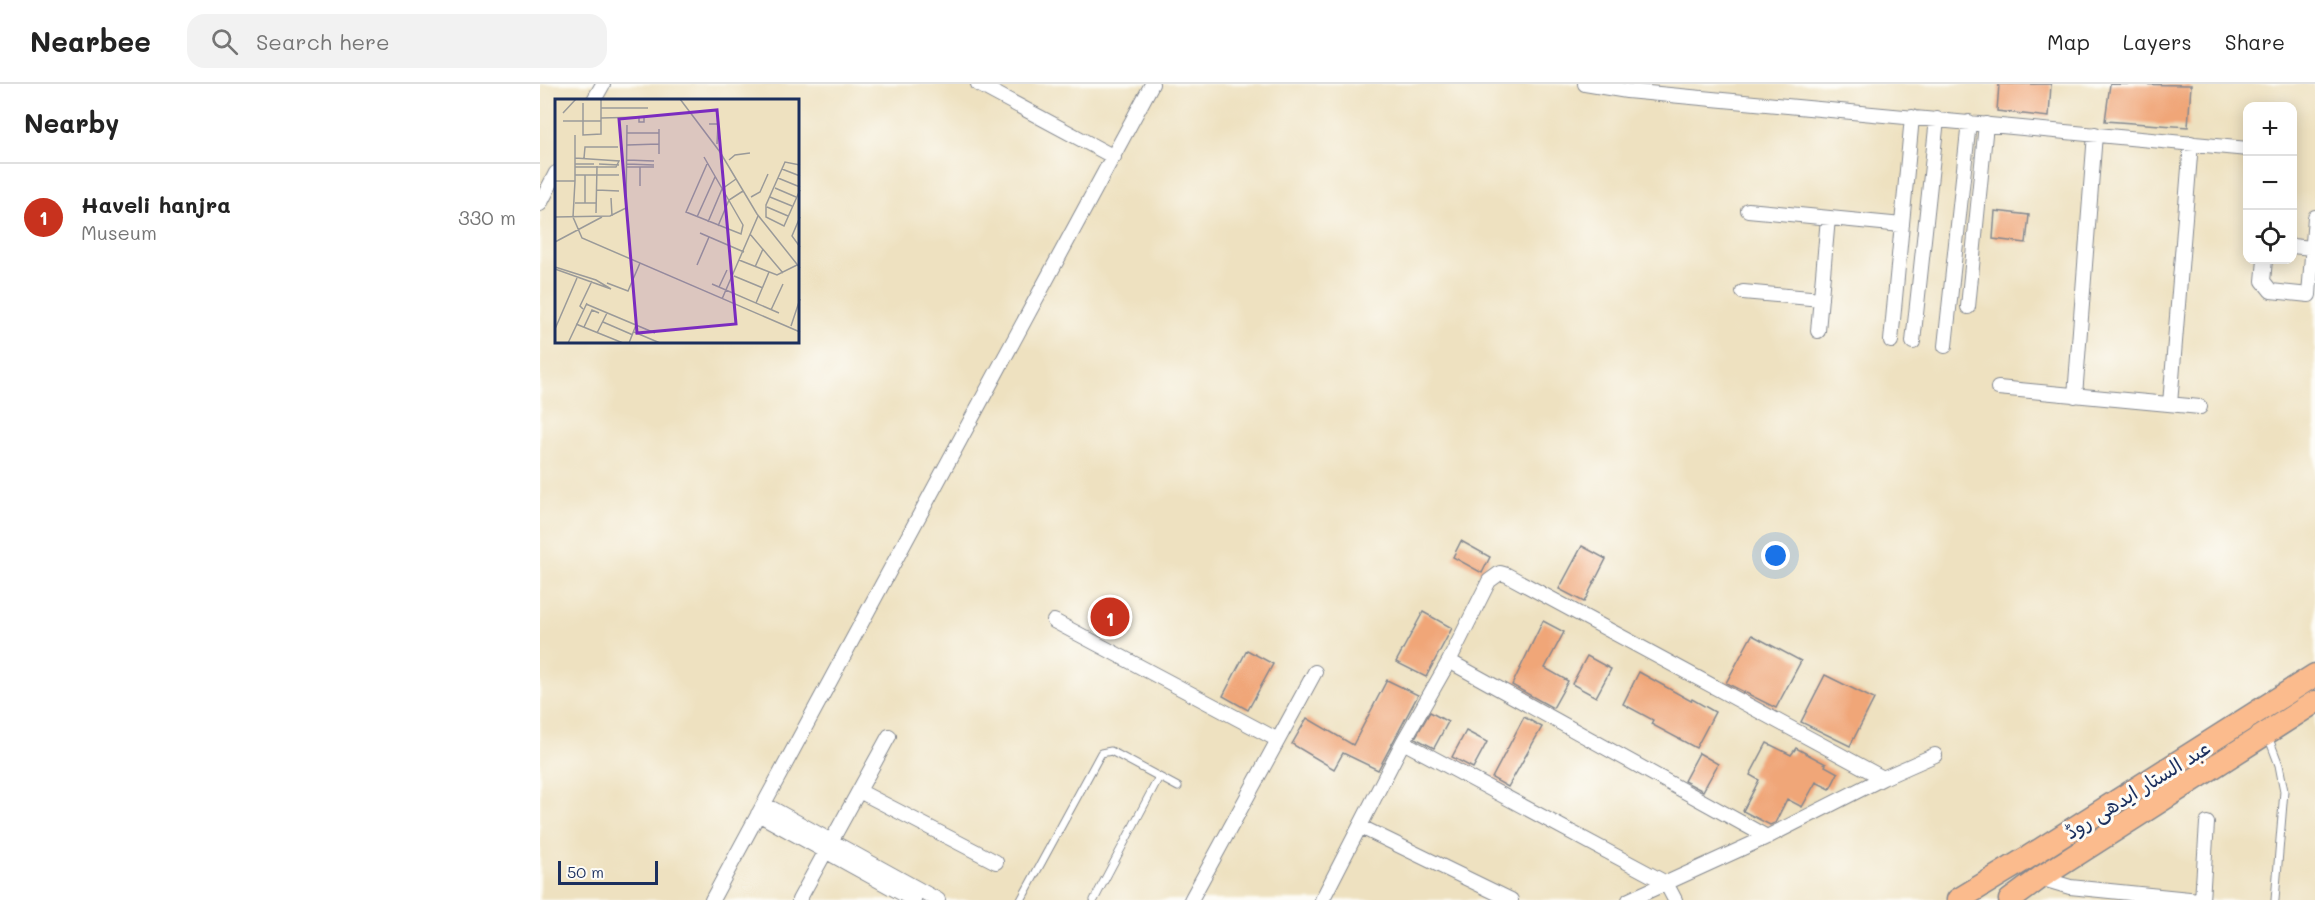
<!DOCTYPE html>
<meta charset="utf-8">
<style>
:root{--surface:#fff;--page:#f2f2f2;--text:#222;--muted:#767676;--line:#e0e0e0;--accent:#c8321e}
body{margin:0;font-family:Mali,"Playpen Sans Arabic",sans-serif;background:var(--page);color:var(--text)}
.controls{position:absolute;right:18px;top:18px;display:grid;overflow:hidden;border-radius:12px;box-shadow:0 3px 15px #0003}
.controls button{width:54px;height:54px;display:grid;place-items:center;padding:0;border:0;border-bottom:2px solid var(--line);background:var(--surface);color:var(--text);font:30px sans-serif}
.scale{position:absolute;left:18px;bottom:15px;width:100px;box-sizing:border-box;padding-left:6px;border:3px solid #1b2f5e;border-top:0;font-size:16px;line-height:21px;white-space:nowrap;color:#1b2f5e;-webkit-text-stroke:4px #fdfcf7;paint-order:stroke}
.you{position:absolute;left:1236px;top:472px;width:21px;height:21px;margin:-15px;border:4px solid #fff;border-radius:50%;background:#1a73e8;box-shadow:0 0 0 9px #1a73e833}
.badge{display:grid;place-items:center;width:39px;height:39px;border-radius:50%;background:var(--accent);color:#fff;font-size:20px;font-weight:700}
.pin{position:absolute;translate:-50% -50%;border:3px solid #fff;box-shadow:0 2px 6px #0006}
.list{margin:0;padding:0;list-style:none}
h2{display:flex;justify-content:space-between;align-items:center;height:78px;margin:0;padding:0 24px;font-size:26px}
h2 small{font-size:20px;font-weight:400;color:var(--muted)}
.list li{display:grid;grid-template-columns:39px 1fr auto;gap:18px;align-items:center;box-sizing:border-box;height:108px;padding:0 24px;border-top:2px solid var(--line)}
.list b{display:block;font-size:22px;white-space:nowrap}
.list p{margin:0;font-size:20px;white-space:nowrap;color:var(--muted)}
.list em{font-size:20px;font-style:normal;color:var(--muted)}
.icon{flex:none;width:33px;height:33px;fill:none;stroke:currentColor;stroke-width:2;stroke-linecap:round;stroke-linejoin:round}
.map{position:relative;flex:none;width:1775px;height:816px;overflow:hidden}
header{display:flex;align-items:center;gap:36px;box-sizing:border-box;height:84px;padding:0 30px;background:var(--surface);border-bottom:2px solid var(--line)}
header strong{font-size:28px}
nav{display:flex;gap:33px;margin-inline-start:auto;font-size:21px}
.search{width:420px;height:54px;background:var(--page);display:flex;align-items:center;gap:15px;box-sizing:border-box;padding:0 21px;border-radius:18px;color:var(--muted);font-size:22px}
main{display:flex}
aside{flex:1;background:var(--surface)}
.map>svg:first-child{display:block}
.building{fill:#f0a678}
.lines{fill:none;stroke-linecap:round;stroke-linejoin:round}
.lane-casing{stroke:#84888f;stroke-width:9}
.street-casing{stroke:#84888f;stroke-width:16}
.primary-casing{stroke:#84888f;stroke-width:25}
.lane{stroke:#fff;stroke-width:7}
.street{stroke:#fff;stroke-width:14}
.primary{stroke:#fbbb8d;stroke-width:22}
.labels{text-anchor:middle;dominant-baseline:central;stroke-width:6;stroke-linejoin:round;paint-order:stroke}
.street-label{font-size:20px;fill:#1b2f5e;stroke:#fdfcf7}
.inset-road{fill:none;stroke:#9a9a99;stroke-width:1.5}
.view{fill:#7b2cbf;fill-opacity:0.15;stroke:#7b2cbf;stroke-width:3}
.inset-edge{fill:none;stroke:#1b2f5e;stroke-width:3}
</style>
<header>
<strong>Nearbee</strong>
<div class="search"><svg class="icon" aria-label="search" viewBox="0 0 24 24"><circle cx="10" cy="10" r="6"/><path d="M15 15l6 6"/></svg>Search here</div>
<nav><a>Map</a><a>Layers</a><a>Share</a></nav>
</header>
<main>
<aside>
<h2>Nearby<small></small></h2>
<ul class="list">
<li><span class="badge">1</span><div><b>Haveli hanjra</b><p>Museum</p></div><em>330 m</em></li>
</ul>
</aside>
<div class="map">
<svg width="1775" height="816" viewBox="0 0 1775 816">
<rect width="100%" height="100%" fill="#fdfcf7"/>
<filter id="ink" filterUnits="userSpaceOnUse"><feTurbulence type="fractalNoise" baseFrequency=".0167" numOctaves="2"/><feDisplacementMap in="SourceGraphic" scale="12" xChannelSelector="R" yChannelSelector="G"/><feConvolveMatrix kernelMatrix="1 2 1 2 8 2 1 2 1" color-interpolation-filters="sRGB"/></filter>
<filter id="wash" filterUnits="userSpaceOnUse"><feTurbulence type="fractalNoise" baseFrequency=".008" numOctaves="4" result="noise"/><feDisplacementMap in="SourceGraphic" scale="24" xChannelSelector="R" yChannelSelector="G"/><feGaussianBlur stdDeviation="1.35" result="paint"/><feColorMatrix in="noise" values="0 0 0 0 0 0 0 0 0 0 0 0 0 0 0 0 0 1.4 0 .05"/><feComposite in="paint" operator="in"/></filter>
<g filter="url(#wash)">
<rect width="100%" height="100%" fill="#eee1c0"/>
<g id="blocks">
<path class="building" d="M1459,0H1511L1509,33L1457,27Z
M1570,0L1651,1L1648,43L1565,37Z
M1455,127L1489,131L1486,159L1453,155Z
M921,457L950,473L942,489L913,473Z
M1042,462L1066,475L1044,518L1019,505Z
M883,528L912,544L886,593L856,578Z
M1003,537L1024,548L1005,584L1028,597L1013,624L972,601Z
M1212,551L1261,577L1236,624L1186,599Z
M707,566L733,580L708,626L683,612Z
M1047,572L1071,585L1056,613L1032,600Z
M1099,588L1151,617L1152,615L1175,628L1156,664L1111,640L1113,636L1083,620Z
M1285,591L1334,615L1310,662L1261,638Z
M847,596L878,611L838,686L803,669L794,685L752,660L767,634L813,661Z
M890,628L908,638L894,664L875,654Z
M984,633L1002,643L968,703L952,694Z
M926,647L947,658L933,684L912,673Z
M1227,659L1251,671L1256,664L1286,680L1285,682L1298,689L1290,705L1276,698L1262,723L1247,715L1235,739L1230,741L1203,727L1219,696L1210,691Z
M1159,669L1178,680L1163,707L1144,697Z"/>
</g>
</g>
<g filter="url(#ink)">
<use href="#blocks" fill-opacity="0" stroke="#84888f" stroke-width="1.5"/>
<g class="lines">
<defs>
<path id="lane" d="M1728,652L1739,681L1744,707L1735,816
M481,816L561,669L571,667L638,703
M554,816L619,693"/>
<path id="street" d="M438,0L574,73
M1045,0L1087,7L1708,65
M54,16L63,0
M0,120L16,89
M1208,126L1362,141
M1752,162L1772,164
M1725,176L1723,197L1731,207L1769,211L1775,133
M1203,208L1281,215
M1428,223L1446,40
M1278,247L1288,134
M1351,257L1372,33
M1373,258L1397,35
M1405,262L1429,38
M1458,304L1660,323
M1535,312L1555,50
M1630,320L1651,59
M514,537L738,656
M909,577L1227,753
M863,658L1126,799L1135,816
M319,707L456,778
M224,720L398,816
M218,730L374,816
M821,743L971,816
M1500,794L1530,803L1659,816
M172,816L612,0
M259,816L349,652
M651,816L775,588
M782,816L863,658L909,577L949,497L960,489L967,491L1343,694
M1089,816L1227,753L1343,694L1395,671
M1662,816L1667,739"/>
<path id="primary" d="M1418,816L1487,774L1775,591
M1470,816L1500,794L1775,618"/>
</defs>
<use href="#lane" class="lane-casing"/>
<use href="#street" class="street-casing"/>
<use href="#primary" class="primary-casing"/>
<use href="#lane" class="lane"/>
<use href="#street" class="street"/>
<use href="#primary" class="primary"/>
</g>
</g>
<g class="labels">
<g class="street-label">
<text transform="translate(1597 705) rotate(-32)">عبد الستار ایدھی روڈ</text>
</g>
</g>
<g transform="translate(15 15)">
<rect width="244" height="244" fill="#eee1c0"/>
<path class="inset-road" d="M125,0L165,53L202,115L245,169M28,4V36L46,35V0M46,9H93M8,14L21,0M46,19L89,18V23H84V18M8,22H46M154,25H163L162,45M72,34H104M72,46L104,45M104,55V30M149,58L188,126L186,135L131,113L152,65M20,59L64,62L61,68H20M29,59L30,48H63M72,61L99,62M174,61L180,56L195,54M20,65H39M44,65L64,66M72,65L99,66M245,66L230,63L211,106V118L229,127L245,91M72,68H99M227,70L245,77M20,76H64M223,79L245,88M0,82H20L18,118L27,139L245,233M20,82V36M85,87V68M220,89L241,98M42,91L64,92M196,98L205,93L213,75M215,98L237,107M56,99L57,117M20,104H41M30,104V76M212,108L233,117M41,114L42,67M0,118L55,117L71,109L72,26M142,118L160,78M245,118L237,137L245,148M153,123L167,90L181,80M163,127L174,101L188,92M145,134L189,153M195,135L228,174M0,143L47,118M184,161L222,176L242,166M142,166L154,138M0,168L41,181L56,190L0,170M200,168L208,150M179,177L208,189M52,184L73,192L85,164M157,185L224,214M164,188L172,171M167,200L203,117M201,204L214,173M31,205L100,234M28,210L25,207L37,182M216,211L228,185M48,223L78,236M21,225L68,244M236,227L245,200M29,228L37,211L44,214M0,230L22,179M79,233L105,244M42,234L52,214M13,244L32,204M74,244L81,226"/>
<path class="view" d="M162,11L181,225L82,234L64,20Z"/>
<rect width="244" height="244" class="inset-edge"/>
</g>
</svg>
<div class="controls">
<button>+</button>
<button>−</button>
<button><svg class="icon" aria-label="locate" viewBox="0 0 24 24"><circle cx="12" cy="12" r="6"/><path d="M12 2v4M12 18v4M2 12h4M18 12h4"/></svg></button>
</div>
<div class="scale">50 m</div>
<div class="you"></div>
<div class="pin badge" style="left:570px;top:533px">1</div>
</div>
</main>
